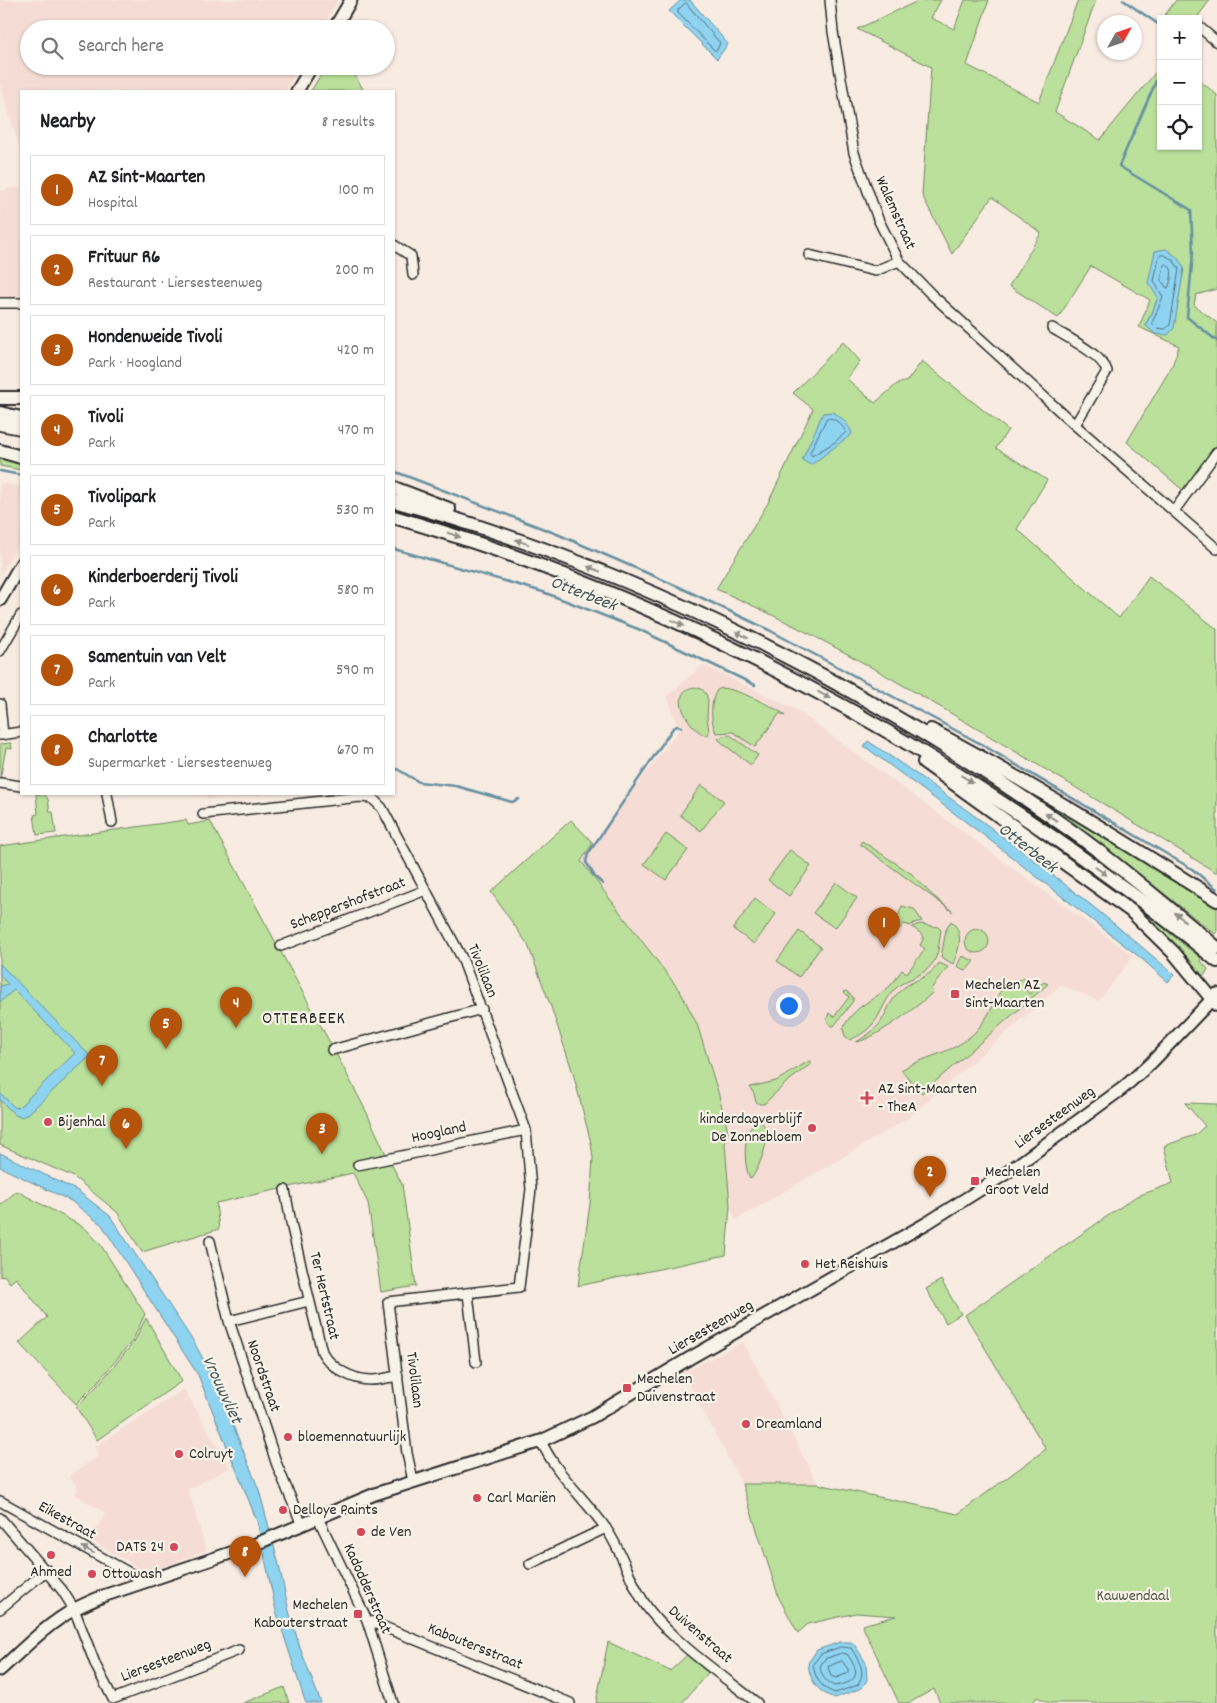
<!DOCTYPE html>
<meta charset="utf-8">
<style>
:root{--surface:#fff;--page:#f6f6f6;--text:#202124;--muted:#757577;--line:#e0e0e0;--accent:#b45309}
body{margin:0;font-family:Dekko,sans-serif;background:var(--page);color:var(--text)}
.controls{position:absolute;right:15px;top:15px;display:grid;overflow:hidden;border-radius:0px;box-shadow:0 1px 4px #0004}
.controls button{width:45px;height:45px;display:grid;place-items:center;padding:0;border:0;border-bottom:1px solid var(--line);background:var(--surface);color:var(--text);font:25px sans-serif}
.compass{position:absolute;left:1097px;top:15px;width:45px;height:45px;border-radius:50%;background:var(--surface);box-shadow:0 1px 4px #0004;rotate:50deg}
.you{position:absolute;left:788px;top:1005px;width:18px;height:18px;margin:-12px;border:4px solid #fff;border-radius:50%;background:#1a73e8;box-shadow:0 0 0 8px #1a73e833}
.badge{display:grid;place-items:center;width:32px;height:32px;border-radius:50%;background:var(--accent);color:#fff;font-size:16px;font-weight:700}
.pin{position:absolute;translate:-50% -41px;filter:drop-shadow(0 1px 2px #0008)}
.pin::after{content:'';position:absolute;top:26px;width:18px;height:15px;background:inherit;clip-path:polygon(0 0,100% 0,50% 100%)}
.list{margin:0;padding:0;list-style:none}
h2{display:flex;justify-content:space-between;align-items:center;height:65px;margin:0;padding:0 20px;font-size:21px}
h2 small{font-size:16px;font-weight:400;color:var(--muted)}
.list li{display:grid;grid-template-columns:32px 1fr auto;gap:15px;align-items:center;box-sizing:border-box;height:70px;margin:0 10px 10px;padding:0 10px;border:1px solid var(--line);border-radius:0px}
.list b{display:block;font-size:19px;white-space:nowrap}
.list p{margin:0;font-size:16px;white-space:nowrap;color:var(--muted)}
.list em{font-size:16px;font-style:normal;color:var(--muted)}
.icon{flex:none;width:28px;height:28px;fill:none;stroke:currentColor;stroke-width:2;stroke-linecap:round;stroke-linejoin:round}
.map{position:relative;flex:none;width:1217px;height:1703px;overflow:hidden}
.search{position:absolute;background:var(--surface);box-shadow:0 1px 4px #0004;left:20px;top:20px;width:375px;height:55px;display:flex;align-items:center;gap:12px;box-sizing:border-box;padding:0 18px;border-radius:28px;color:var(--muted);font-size:19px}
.panel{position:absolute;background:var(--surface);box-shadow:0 1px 4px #0004;left:20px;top:90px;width:375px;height:705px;border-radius:0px}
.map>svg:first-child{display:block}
.built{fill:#f5ddd5}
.green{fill:#bae09b;stroke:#728663;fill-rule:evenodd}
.water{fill:#8ed3f0;stroke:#6690a1}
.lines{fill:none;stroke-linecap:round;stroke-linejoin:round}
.shore{stroke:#536e7a;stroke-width:1}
.stream{stroke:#6690a1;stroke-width:2.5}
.minor-casing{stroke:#2b2b2b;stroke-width:12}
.major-casing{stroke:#2b2b2b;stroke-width:15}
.highway-casing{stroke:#2b2b2b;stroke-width:16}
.minor{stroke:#f7f3e8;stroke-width:9}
.major{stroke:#f7f3e8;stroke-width:11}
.highway{stroke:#f7f3e8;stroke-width:12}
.oneway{fill:#918f8a}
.poi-dot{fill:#d1495b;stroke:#f7f3e8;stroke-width:2}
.labels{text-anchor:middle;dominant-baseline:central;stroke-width:4.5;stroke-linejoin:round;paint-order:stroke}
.street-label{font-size:16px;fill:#2b2b2b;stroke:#f7f3e8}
.poi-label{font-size:16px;fill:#2b2b2b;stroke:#f7f3e8;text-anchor:start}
.park-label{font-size:16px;fill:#4f5847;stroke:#f7f3e8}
.water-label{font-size:18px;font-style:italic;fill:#44555c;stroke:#f7f3e8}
.neighbourhood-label{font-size:18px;letter-spacing:1px;fill:#2b2b2b;stroke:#f7f3e8}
</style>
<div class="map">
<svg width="1217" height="1703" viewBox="0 0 1217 1703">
<rect width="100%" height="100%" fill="#f8ebe1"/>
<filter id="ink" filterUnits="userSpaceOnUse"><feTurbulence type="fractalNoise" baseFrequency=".02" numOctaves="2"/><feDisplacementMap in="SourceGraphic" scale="10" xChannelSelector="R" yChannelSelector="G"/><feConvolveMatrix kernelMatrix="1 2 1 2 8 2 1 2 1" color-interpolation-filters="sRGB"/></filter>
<g filter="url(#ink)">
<path class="built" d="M0,0H338L321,29H29V66H300L285,91H21V152L0,84Z
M21,187V297H0V191Z
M0,483L21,487V539L0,575Z
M703,665L795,709L1133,956L1099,1001L1061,985L907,1119L736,1220L730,1206L725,1144L728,1131L718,1092L697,1024L680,991L581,861L593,843L679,730L667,696Z
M204,794H261L259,796L208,799Z
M743,1342L818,1484H742L683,1373Z
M184,1389L230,1468L188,1489L206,1550L148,1573L90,1540L105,1513L75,1494L78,1489L69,1476L99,1456L94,1447Z"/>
<path class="green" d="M918,0H941L931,18L954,29L965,0H989L967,65L1039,102L1078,0H1096L1055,112L1100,140L1161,66V146H1198V79L1217,95V289L1196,295L1194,305L1217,323V450L1186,493L1127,442L1172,366L1179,346L1139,327L1150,300L1091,266L1058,318L1009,286L1041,233L992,197L952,254L922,195L931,67L857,29L916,2ZM1184,268L1180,289L1145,325L1152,313L1158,297Z
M1176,0H1210L1196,19H1162Z
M326,66H348L351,68L364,91H311Z
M843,342L860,361L847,379L875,403L897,384L907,381L922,361L1008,430L996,448L1047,480L1017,529L1119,618L1149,576L1217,629V873C1136,823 1055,775 974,727C890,677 806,628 716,589L768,503L813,409L793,393Z
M0,456L21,465V470L0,466Z
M694,687L702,689L706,694L708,700L707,717L709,732L708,736C692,734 665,692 694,687Z
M722,688C737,689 770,705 784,714L785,716L780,713L755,747L733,732L716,733C710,721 710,701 717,690Z
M730,735L758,755L751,765L726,746L718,739L722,736Z
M11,743L12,749L6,748L0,780V744Z
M1010,778L1127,850L1217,907V933L1215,934L1080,827Z
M701,785L724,801L701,831L680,815Z
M36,794H44L48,799L50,812H53L56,833L37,835L34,815L38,814Z
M977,795L1113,888L1201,958L1200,960L1208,969L1204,976Z
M186,820L188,825L210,821L341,1063L367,1113L385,1152L402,1184L416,1286L381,1292L368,1203L353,1173L216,1203L219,1229L142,1252L117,1212L74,1177L0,1145V846Z
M571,820L593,843L581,861L680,991L697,1024L718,1092L728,1131L725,1144L730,1206L726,1255L578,1286L590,1204L593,1158L591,1143L573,1073L551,1007L528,945L491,892Z
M666,834L688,850L666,880L644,864Z
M862,841L912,874L931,894L953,912L860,844Z
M790,850L811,866L789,896L768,880Z
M836,882L857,898L835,928L813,913Z
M755,898L776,914L754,944L733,929Z
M902,906L914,909L922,921L914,923L911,926L904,924L899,929L894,926Z
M951,921C965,933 959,950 953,964L941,957L946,930Z
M920,924L938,927L941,930C939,941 939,956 932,964C924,976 907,978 896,988C885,998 882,1013 873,1024C867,1031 859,1036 850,1040L845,1036L843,1029C853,1006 873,1001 890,986C895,981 898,975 902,970L907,973L925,949L920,945L923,940V935L912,927Z
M965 941a12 12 0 1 1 24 0a12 12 0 1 1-24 0Z
M799,931L821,947L799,977L777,961Z
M962,956L974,961L966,971L957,966Z
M939,963L948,967L931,989L933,992L930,995C917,1007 872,1041 856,1042C865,1037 874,1031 880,1023C888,1011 890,1000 901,990C915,978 927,980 939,963Z
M1025,978L1039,980L1030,987L1027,983L1023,986L1029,994L1044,982L1048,984L922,1093L901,1070C924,1056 951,1054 971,1036C980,1028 986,1018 992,1008C996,1000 999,990 1006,985C1012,981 1018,980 1025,978Z
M846,991L853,997V1001L834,1026H832L828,1023L827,1018L829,1013L834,1017L849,997L844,992Z
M809,1061L812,1063L786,1083L764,1104H760L756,1102L754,1094L750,1087L776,1081Z
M1185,1103L1217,1104V1703H1049L1037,1697L1033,1703H940L934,1689L909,1703H899L862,1625L896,1616L856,1613L808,1624L798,1633L779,1598L742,1484H818L958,1514L1046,1449L965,1315L1135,1197L1173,1183L1164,1146L1195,1135L1205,1126Z
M755,1121H760C775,1132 760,1165 752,1178L750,1179C743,1163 743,1134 755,1121Z
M17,1191L85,1228L100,1244L145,1314L133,1340L96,1384L76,1404L19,1343L47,1317L16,1278L10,1283L4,1275L0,1277V1205Z
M941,1280L961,1314L946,1323L926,1289Z
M146,1318L182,1381L97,1440L76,1407L98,1385L134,1342Z
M608,1642L670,1671L687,1655L708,1673L682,1703H596Z
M284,1687L289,1703H243Z"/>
<path class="water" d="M681,0H690L728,44L717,59L669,11Z
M1166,249L1178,258L1184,268L1174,328L1168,335L1155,334L1145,325L1152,313L1158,297L1148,283L1155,251Z
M833,412C841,417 850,425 852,434L811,465L802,460L823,413Z
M868,741C972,811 1074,888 1169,970L1174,975L1168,982L1142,959L982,834L864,746Z
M0,964L90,1056L27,1115L20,1117L15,1115L0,1100V1093L13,1106L16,1108L19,1107L75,1053L14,990L0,1002V986L8,984L0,976Z
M0,1153L78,1191L110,1216L195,1344L216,1383L259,1490L278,1561L289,1611L300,1648L321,1703H306L304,1698L276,1611L257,1521L198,1375L102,1225L71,1201L0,1167Z
M840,1642H851L854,1644L866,1663L867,1680L862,1688L835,1698C817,1692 810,1681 808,1663L817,1650Z"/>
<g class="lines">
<path class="shore" d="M686,3L720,43L717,50H714L678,13V10Z
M1161,255H1165L1174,261L1179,269L1170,325L1165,329L1157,328L1152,323L1163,297L1154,281L1159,257Z
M1166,264C1175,268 1171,278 1169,287L1167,288L1161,280L1164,265Z
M827,418C835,417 843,426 846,432L835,442L812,456L810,453Z
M841,1647L851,1648C858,1660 867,1671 858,1685L835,1693C821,1688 815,1679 813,1664L821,1654Z
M842,1653L847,1654C860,1672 860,1682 835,1686C826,1683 821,1676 820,1666L825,1659Z
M842,1661L848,1669V1673L836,1678L831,1676L828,1667Z"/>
<path class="stream" d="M1123,0L1161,26
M1161,70L1119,166L1191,210L1193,253L1187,317L1217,341
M0,471L21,475
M396,472L557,534L677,586L769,630L981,744L1192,869L1217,889
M394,549L543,592L638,629L755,685
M394,769H397L419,782L456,786L512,802L519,799
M603,884L595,877L586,862L588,854L673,728L677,726L681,727"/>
<defs>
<path id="minor" d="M830,0L833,32L854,153L878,219L899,261L930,293L1075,425L1217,549
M1198,26L1217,42
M394,245L411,256L413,275
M809,255L875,271L899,261
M0,303H21
M1052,328C1066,337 1102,354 1107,371L1075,425
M1174,511L1217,452
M0,651L21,615
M0,704L3,735
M0,735L21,732
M0,783L21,786
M107,794L112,822
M203,814L360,797L372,798L382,808L462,958L526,1130L531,1189L519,1287L388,1302L407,1453L413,1481
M281,946L426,890
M332,1050L482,1009
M358,1165L526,1130
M285,1190L292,1228L322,1352C331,1368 352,1380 371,1380C380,1380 389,1377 398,1376
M210,1241L229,1321L277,1465L302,1525
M468,1294L476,1362
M229,1321L309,1301
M541,1441C557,1476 586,1499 607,1530C624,1555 631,1587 650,1611C677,1645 723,1676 757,1703
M0,1501L146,1582
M0,1518L62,1590L74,1609L96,1666L113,1699L239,1650
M318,1518L367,1620L393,1703
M530,1564L606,1528
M0,1609L47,1570
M367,1620L570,1703"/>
<path id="major" d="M334,29L351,0
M297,91L312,66
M0,600L21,564
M0,1670C23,1649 47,1624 75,1609C84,1604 94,1600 103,1596L251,1546L375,1494L541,1441L592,1417L690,1358L927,1223L1005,1174L1123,1088L1151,1063L1217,994"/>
<path id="highway" d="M0,398H21
M0,413L21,418
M0,424L21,428
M0,451L21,457
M394,488L449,509
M394,501C637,568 868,686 1073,832C1123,868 1170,909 1217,948
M394,517C627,585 847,695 1047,833C1106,874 1163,915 1217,961
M931,730C1029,782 1123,841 1217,900
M924,762L1131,911L1174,953L1217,1005"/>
</defs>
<use href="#minor" class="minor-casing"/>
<use href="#major" class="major-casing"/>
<use href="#highway" class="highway-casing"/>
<use href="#minor" class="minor"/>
<use href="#major" class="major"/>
<use href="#highway" class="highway"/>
</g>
<defs><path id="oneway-solid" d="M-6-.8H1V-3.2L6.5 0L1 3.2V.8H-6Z" transform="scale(1.25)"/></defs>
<g class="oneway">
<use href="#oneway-solid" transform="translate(454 535) rotate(19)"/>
<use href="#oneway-solid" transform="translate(522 542) rotate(-160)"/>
<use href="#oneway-solid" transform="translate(594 569) rotate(-158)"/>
<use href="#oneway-solid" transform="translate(678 623) rotate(25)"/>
<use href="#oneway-solid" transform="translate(742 635) rotate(-154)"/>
<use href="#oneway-solid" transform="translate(824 695) rotate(29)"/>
<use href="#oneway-solid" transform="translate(967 779) rotate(31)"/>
<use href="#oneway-solid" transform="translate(1051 817) rotate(-146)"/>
<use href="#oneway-solid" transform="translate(1101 871) rotate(35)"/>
<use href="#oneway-solid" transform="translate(1180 917) rotate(-140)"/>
<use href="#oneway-solid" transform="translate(88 1550) rotate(-151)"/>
</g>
</g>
<g class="poi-dot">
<rect x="950" y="989" width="10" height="10" rx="2.5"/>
<path d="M864.5 1090.5h5v5h5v5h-5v5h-5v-5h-5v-5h5z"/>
<circle cx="48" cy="1122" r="5"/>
<circle cx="812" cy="1128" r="5"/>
<rect x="970" y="1176" width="10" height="10" rx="2.5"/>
<circle cx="805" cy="1264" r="5"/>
<rect x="622" y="1383" width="10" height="10" rx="2.5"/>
<circle cx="746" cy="1424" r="5"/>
<circle cx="288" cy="1437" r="5"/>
<circle cx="179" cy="1454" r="5"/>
<circle cx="477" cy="1498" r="5"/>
<circle cx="283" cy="1510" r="5"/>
<circle cx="361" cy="1532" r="5"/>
<circle cx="174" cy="1547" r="5"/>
<circle cx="51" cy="1555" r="5"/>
<circle cx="92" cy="1574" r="5"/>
<rect x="353" y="1609" width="10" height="10" rx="2.5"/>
</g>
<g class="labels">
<g class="street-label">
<text transform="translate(895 213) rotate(66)">Walemstraat</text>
<text transform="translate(348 904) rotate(-21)">Scheppershofstraat</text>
<text transform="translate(482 971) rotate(68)">Tivolilaan</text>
<text transform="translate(1055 1118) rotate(-36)">Liersesteenweg</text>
<text transform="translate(439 1133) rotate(-12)">Hoogland</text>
<text transform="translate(324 1296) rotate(77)">Ter Hertstraat</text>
<text transform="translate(711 1328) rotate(-30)">Liersesteenweg</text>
<text transform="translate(263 1376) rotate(71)">Noordstraat</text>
<text transform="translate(414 1380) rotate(83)">Tivolilaan</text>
<text transform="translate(67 1521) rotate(29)">Eikestraat</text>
<text transform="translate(367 1589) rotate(66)">Kadodderstraat</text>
<text transform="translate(700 1635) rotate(41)">Duivenstraat</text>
<text transform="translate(475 1647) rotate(22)">Kaboutersstraat</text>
<text transform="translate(166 1661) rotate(-21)">Liersesteenweg</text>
</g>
<g class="poi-label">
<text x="965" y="985">Mechelen AZ<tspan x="965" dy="18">Sint-Maarten</tspan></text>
<text x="878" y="1089">AZ Sint-Maarten<tspan x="878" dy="18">- TheA</tspan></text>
<text x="802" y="1119" text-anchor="end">kinderdagverblijf<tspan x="802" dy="18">De Zonnebloem</tspan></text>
<text x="58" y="1122">Bijenhal</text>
<text x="985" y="1172">Mechelen<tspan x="985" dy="18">Groot Veld</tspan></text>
<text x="815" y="1264">Het Reishuis</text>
<text x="637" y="1379">Mechelen<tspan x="637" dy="18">Duivenstraat</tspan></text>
<text x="756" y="1424">Dreamland</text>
<text x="298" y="1437">bloemennatuurlijk</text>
<text x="189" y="1454">Colruyt</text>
<text x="487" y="1498">Carl Mariën</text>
<text x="293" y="1510">Delloye Paints</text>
<text x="371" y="1532">de Ven</text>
<text x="164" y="1547" text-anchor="end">DATS 24</text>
<text x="51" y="1572" text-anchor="middle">Ahmed</text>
<text x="102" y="1574">Ottowash</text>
<text x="348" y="1605" text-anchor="end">Mechelen<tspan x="348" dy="18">Kabouterstraat</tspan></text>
</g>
<g class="park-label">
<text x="1133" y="1596">Kauwendaal</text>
</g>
<g class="water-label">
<text transform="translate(583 595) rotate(21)">Otterbeek</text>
<text transform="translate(1027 849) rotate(38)">Otterbeek</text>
<text transform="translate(221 1390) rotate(65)">Vrouwvliet</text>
</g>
<g class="neighbourhood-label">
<text x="304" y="1019">OTTERBEEK</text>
</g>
</g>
</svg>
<div class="controls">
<button>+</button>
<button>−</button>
<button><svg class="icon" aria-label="locate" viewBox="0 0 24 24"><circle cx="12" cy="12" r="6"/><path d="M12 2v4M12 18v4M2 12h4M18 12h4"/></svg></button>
</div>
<svg class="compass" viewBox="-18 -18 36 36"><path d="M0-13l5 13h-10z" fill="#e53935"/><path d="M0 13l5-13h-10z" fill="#757577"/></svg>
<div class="you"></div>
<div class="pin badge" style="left:884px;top:948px">1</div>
<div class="pin badge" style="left:930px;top:1197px">2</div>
<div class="pin badge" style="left:322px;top:1154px">3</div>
<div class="pin badge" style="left:236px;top:1028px">4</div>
<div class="pin badge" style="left:166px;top:1049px">5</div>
<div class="pin badge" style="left:126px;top:1149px">6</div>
<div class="pin badge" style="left:102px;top:1086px">7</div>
<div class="pin badge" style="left:245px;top:1577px">8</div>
<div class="search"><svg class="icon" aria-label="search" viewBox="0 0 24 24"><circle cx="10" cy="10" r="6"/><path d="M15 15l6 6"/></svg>Search here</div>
<section class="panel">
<h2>Nearby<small>8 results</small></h2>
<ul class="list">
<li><span class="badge">1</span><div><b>AZ Sint-Maarten</b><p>Hospital</p></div><em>100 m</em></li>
<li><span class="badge">2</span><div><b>Frituur R6</b><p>Restaurant · Liersesteenweg</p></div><em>200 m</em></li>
<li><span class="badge">3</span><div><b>Hondenweide Tivoli</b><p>Park · Hoogland</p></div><em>420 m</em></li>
<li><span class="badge">4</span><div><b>Tivoli</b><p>Park</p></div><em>470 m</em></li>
<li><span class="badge">5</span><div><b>Tivolipark</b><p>Park</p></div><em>530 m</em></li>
<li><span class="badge">6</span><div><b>Kinderboerderij Tivoli</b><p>Park</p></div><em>580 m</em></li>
<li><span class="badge">7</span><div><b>Samentuin van Velt</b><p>Park</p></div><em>590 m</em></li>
<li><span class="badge">8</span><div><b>Charlotte</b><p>Supermarket · Liersesteenweg</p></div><em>670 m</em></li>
</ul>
</section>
</div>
